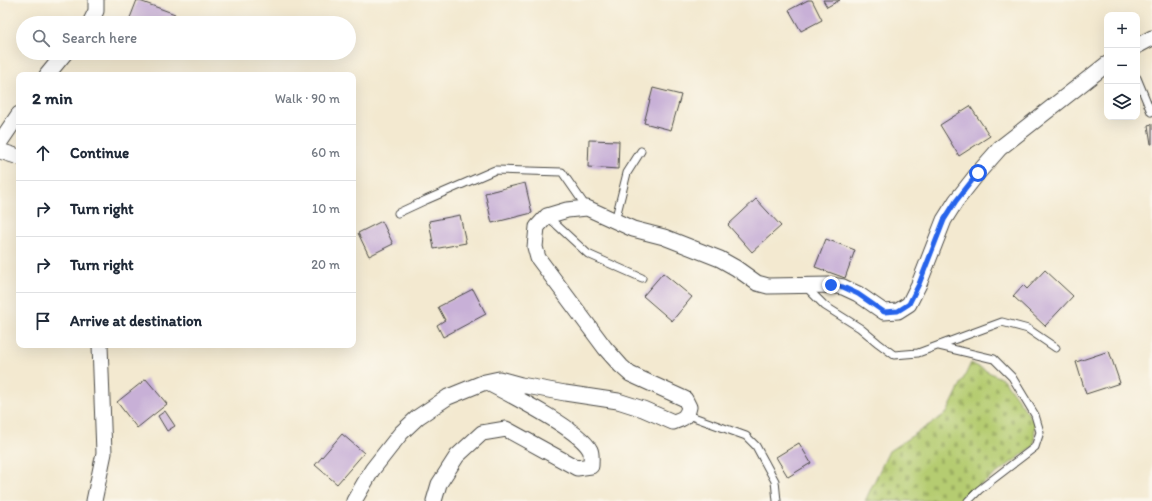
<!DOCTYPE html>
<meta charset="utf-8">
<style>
:root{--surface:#fff;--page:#f2f2f3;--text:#1f2937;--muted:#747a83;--line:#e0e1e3}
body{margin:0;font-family:Itim,sans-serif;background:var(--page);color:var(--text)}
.controls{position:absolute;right:12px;top:12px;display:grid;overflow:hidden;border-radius:8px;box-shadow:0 4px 16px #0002}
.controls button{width:36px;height:36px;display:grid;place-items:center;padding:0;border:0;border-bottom:1px solid var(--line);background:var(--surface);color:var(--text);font:20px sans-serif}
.stop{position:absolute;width:12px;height:12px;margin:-9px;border:3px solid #2563eb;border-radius:50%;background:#fff}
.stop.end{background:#2563eb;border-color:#fff;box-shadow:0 1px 4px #0008}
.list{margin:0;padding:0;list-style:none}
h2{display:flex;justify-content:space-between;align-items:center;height:52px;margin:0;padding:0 16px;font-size:17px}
h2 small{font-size:13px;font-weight:400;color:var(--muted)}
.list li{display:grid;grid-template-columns:26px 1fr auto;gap:12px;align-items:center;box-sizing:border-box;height:56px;padding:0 16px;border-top:1px solid var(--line)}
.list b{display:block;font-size:15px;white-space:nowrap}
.list em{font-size:13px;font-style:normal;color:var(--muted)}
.icon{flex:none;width:22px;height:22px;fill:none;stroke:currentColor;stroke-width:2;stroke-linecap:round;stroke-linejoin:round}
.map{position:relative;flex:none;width:1152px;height:501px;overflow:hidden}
.search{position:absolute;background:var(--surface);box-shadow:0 4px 16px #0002;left:16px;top:16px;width:340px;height:44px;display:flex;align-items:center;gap:10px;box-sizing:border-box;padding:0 14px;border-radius:22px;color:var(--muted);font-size:15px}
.panel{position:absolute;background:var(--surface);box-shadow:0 4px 16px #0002;left:16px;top:72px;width:340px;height:276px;border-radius:8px}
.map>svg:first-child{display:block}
.cemetery{fill:url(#cemetery-stones);stroke:#707c4e}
.building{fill:#c8b0d7}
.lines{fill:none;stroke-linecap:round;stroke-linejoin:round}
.service-casing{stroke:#494844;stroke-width:9}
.minor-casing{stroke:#494844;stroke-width:17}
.service{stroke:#fff;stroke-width:7}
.minor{stroke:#fff;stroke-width:15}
.route{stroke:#2563eb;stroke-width:5}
</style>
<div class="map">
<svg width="1152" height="501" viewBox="0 0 1152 501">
<defs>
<pattern id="cemetery-stones" width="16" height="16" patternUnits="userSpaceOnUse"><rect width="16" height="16" fill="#b5cc71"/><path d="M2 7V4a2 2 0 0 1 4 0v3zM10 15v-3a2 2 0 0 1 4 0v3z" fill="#9caf62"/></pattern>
</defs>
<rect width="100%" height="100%" fill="#fbf7ec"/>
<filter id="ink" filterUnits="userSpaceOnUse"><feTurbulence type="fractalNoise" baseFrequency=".025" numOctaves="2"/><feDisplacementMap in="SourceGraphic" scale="8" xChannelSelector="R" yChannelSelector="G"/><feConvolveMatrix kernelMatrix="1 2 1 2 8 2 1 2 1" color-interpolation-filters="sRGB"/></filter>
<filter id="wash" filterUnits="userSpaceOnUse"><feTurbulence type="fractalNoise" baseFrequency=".012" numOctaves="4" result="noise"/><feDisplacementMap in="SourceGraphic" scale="16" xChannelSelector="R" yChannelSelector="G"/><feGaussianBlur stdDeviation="0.9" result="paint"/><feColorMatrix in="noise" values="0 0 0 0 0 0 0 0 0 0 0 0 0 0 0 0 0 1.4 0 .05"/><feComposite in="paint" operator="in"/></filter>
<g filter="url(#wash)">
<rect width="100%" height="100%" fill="#f3e9d0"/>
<path class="cemetery" d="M971,363L1004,380L1035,423L1034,446L959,501H865L889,451L947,413Z"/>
<g id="blocks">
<path class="building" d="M137,0L175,14L171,23H128Z
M808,0H812L822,20L801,31L789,10Z
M823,0H840L827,7Z
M147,53H159L158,57Z
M653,88L681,95L671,130L644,123Z
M970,106L990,136L959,156L940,125Z
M1152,124V144H1151L1148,125Z
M589,140L619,141L618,169L588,167Z
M525,183L532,213L492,223L485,193Z
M756,199L781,226L752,252L728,225Z
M460,215L466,243L434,249L429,221Z
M382,221L393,244L369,256L358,233Z
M826,239L855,250L845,278L815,267Z
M1045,270L1073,296L1045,326L1013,296L1023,285L1027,289Z
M663,273L692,297L672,321L643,296Z
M473,289L486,314L443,337L437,325L445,320L438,307Z
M1109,351L1120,383L1086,394L1076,362Z
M146,379L167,404L137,428L117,402Z
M165,411L175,426L167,431L158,416Z
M342,434L364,453L337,484L315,465Z
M799,443L811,463L788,477L776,457Z"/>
</g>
</g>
<g filter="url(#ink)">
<use href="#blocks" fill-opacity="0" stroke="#494844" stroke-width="1"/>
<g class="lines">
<defs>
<path id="service" d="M1137,78L1151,112
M398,213L426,200L495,170L562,172L587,208
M547,216L588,254L642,278
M615,221L627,173L641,151
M806,287L825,306L860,328L878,343L894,355L918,353L1002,322L1028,329L1056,348
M939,346L994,359L1012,377L1035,415L1040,432L1035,447L979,490L968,501
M688,415L746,436L756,446L775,481L777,501"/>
<path id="minor" d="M90,23L96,11V0
M1137,46L1152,38
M47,75L65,53
M0,142L19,114
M0,151L19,157
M94,501L104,453L100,345
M354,501L372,470L401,433L418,417L448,397L485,382L499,379L521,385L565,393L618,401L643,409L673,422C683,419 687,417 689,407L685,399L630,374L621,366L605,348L538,258L535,247L537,227L547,216L567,210L587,208L633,229L664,237L720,259L736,268L757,283L768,286L831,285L843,287L858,294L884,312L898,311L909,304L919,284L944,220L956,201L978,173L1000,148L1107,64
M434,501L439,484L457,456L482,433L506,429L577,468L591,466C591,461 592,454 590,450C579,429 509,394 486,382"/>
</defs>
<use href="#service" class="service-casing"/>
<use href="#minor" class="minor-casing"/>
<use href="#service" class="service"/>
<use href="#minor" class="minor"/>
</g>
</g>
<g class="lines" filter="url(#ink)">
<path class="route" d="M831,285L843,287L858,294L884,312L898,311L909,304L919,284L944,220L956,201L978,173"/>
</g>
</svg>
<div class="controls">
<button>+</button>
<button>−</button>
<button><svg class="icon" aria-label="layers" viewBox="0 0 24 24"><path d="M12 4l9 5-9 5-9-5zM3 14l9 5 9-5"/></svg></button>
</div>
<div class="stop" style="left:978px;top:173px"></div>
<div class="stop end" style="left:831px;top:285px"></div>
<div class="search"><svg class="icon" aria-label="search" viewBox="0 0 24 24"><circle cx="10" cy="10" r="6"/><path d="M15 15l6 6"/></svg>Search here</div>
<section class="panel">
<h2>2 min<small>Walk · 90 m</small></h2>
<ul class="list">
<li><svg class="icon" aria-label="ahead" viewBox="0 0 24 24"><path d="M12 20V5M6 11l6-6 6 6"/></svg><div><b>Continue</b></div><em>60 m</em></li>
<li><svg class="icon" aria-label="right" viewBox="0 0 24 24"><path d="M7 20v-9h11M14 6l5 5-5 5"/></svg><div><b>Turn right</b></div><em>10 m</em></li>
<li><svg class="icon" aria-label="right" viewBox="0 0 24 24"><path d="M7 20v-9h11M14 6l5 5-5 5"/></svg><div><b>Turn right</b></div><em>20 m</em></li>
<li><svg class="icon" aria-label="arrive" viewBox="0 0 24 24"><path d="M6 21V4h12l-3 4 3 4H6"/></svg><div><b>Arrive at destination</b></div></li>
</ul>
</section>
</div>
